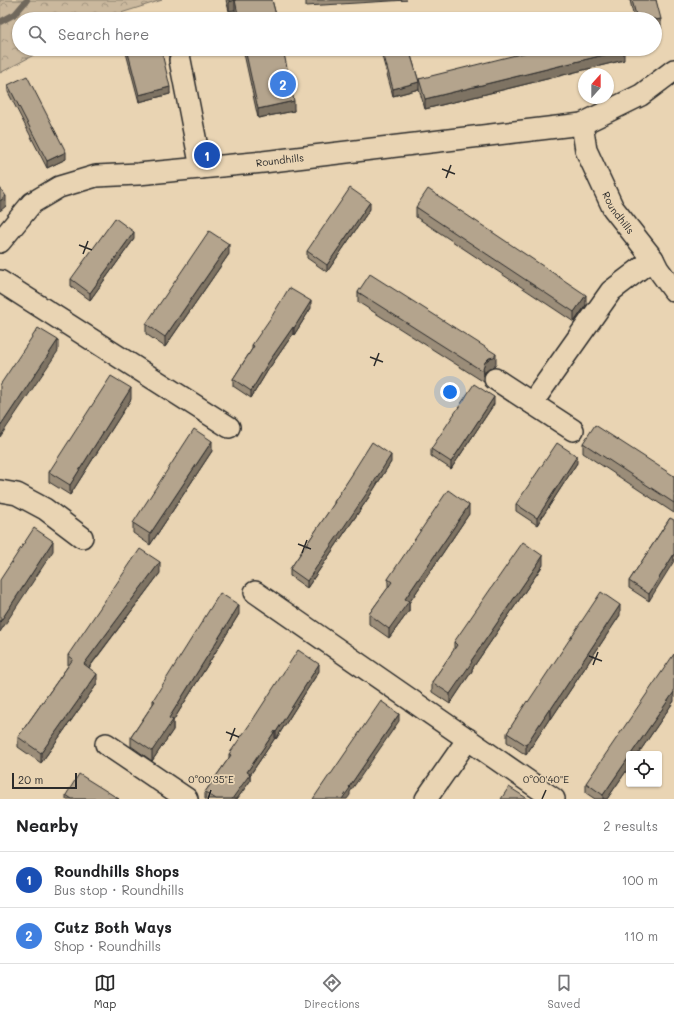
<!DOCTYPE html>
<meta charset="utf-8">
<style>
:root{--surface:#fff;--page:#f2f2f2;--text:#202124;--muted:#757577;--line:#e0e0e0;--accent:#2b2b2b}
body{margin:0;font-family:Mali,sans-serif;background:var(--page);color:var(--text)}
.controls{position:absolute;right:12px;bottom:12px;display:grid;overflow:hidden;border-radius:4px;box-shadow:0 1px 3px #0004}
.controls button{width:36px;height:36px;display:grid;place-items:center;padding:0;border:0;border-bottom:1px solid var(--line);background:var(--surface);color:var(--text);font:20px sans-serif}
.compass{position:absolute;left:578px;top:68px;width:36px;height:36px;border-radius:50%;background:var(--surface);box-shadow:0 1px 3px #0004;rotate:21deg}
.scale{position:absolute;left:12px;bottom:10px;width:65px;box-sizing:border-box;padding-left:4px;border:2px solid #2b2b2b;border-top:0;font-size:11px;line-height:14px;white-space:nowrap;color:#2b2b2b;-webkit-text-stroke:3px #e9d4b3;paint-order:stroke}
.you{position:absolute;left:450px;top:392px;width:14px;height:14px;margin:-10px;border:3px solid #fff;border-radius:50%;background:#1a73e8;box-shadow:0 0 0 6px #1a73e833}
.badge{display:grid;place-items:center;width:26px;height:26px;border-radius:50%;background:var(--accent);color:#fff;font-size:13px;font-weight:700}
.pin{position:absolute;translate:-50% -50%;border:2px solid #fff;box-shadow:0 1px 4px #0006}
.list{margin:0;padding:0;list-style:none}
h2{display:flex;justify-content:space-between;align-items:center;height:52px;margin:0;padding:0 16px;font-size:17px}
h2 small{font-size:13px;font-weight:400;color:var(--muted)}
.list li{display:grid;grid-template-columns:26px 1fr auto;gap:12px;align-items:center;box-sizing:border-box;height:56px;padding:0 16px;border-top:1px solid var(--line)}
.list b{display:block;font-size:15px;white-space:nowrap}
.list p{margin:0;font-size:13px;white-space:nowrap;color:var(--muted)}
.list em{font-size:13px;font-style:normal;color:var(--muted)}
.icon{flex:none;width:22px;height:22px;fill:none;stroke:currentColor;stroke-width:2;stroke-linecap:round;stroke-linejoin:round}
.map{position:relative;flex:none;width:674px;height:799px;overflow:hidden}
.search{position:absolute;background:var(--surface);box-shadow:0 1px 3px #0004;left:12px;right:12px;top:12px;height:44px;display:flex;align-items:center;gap:10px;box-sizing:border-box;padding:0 14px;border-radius:22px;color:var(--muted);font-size:15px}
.sheet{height:164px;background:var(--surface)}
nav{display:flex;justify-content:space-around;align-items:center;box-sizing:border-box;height:56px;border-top:1px solid var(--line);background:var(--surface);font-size:11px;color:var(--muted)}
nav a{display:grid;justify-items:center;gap:2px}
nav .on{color:var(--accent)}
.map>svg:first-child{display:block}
.forest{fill:url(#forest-crowns);stroke:#7a7264}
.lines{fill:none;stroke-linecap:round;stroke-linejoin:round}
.stream{stroke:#70685c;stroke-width:6}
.minor-casing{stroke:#2b2b2b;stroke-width:24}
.minor{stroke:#e9d4b3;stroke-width:21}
.wall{fill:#9b8d79;stroke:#2b2b2b}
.shaded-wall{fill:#7e7363;stroke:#2b2b2b}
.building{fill:#b4a48d;stroke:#2b2b2b}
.ticks{fill:none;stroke:#2b2b2b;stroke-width:1.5}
.labels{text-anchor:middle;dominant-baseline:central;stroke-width:3.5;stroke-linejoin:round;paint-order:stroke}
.street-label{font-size:10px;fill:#2b2b2b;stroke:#e9d4b3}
.ticks-label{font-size:10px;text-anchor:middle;fill:#2b2b2b;stroke:#e9d4b3;stroke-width:3.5;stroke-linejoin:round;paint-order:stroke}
</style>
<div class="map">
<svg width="674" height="799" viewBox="0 0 674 799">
<defs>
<pattern id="forest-crowns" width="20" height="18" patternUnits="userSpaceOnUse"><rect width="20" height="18" fill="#cab89d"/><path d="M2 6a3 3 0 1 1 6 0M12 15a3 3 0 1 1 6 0" fill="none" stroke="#a49680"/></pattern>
</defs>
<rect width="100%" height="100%" fill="#e9d4b3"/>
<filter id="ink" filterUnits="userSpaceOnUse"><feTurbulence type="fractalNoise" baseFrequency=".025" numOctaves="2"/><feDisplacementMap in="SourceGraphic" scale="8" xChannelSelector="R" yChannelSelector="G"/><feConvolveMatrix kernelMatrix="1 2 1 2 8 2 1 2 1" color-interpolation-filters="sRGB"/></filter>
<g filter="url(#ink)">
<path class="forest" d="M0,0H162L102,19H19V49H45L0,73Z"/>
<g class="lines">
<path class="stream" d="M0,22L15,14L27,0"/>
<defs>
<g id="minor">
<path d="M180,60L201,168"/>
<path id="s1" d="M582,124L586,150L613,208L653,259L658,269L674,291"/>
<path id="s2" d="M0,242L32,203L59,187L96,176L138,174L263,162L582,124L641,95L674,70"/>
<path d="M0,281L229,427"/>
<path d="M495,379L573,430"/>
<path d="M532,403L611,291L653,259"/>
<path d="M0,491L17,494L45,509L82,537"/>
<path d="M255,592L554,799"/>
<path d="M106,744L187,799"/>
<path d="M426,799L468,739"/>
</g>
</defs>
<use href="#minor" class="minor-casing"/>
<use href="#minor" class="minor"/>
</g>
<path class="wall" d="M226,0H272L277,19H237L235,10L229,11Z
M306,0H407L306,6Z
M630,0H656L661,29L655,30V19H634Z
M125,49H161L170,94L139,102Z
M243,49H283L294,111L258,118Z
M380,49H409L419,82V79L624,60L425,109L419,89L393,96Z
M8,85L66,159L47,168L8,92Z
M416,207L586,305L574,322L416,217Z
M370,209L327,272L307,258V251Z
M134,239L90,300L71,286V279Z
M229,254L165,347L146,334V324Z
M358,292L496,364L494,367L489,369L485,372L484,376V382L358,302Z
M311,308L294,335L293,334L268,370L251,398L233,386V379L252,349V345Z
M131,399L70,495L49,482V472Z
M494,404L451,469L431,456V449Z
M583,443L674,476V513L583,453Z
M212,451L150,545L133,533V523Z
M391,462L369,497L307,588L290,576V569L334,504V502L353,474V472Z
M577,463L537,525L516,511V504Z
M469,514L409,603V611L389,638L369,624V614L388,588V579Z
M670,518L649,601L629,588V581Z
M543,565L472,669V671L450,704L432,692V682L454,650V642Z
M160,573L89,668L97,684L41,763L18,747V737L68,666V655Z
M239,614L173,721V730L152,761L131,746V737L153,704V700Z
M620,615L551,719L550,718L526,755L507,742V733L528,702Z
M319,671L276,739L275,738L250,775V781L237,799H205V792L229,758V754Z
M674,701L638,754H629V767L607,799H595L586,793V783Z
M66,795L119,799H66Z"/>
<path class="shaded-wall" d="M235,0V10L229,11V2Z
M661,19V29L655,30V20Z
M624,50V60L425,109V99Z
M419,82V89L393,96V89Z
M170,87V94L139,102V95Z
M294,101V111L258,118V109Z
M66,152V159L47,168V161Z
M6,196V206L0,211V201Z
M370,202V209L327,272V265Z
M134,232V239L90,300V293Z
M229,244V254L165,347V337Z
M586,295V305L574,322V312Z
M311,301V308L294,335V328Z
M293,327V334L268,370L251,398V391L268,363Z
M58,340V351L0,437V427Z
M496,354V364L494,367L489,369L485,372L484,376L483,368L485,362Z
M131,388V399L70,495V485Z
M494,397V404L451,469V462Z
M212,441V451L150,545V534Z
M391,455V462L369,497L307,588V581Z
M577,456V463L537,525V518Z
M469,505V514L409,603V611L389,638V629L405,599Z
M53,541V551L0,632V622Z
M674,554V561L649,601V594Z
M543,556V565L472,669V671L450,704V694L471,661Z
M160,562V573L84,674V664Z
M239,605V614L173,721V730L152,761V751L169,718Z
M620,605V615L551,719V709Z
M319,664V671L276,739V732Z
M97,674V684L41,763V753Z
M674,692V701L638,754H631Z
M550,708V718L526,755V745Z
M399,714V721L350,792V795L347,799H342L349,787Z
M275,731V738L250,775V781L237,799H232L247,772Z
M629,757V767L607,799H603V795Z"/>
<path class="building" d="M229,0H272L277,19H239L235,0L229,2Z
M632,0H656L661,19L655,20V19H637Z
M127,49H161L170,87L139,95Z
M245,49H283L294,101L258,109Z
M382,49H409L419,82L393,89Z
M540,49H624V50L425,99L419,79Z
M27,76L66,152L47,161L8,85Z
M0,188L6,196L0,201Z
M350,188L370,202L327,265L307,251Z
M428,189L586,295L574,312L416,207Z
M115,218L134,232L90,293L71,279Z
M209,231L229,244L165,337L146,324Z
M370,274L496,354L494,357L489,358L485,362L483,368L484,372L358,292Z
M289,288L311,301L294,328L293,327L268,363L251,391L233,379L254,346L252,345L272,316Z
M38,328L58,340L0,427V385Z
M111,376L131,388L70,485L49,472Z
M474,384L494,397L451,462L431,449Z
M595,425L674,476V503L583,443Z
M194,429L212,441L150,534L133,523Z
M372,442L391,455L369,490L307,581L290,569L335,502H334L353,473V472Z
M557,443L577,456L537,518L516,504Z
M448,490L469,505L405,599L409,601L389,629L369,614L392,582L388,579Z
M670,518L674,520V554L649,594L629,581Z
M34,528L53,541L0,622V580Z
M523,542L543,556L471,661L472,662L450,694L432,682L457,645L454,642Z
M140,549L160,562L84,664L97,674L41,753L18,737L73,659L68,655Z
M601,592L620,605L551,709L550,708L526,745L507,733L527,701L528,702Z
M220,593L239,605L169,718L173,720L152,751L131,737L155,701L153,700Z
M298,650L319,664L276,732L275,731L247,772L250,774L232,799H216L205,792L231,755L229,754L252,721Z
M674,654V692L631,754H629V757L603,795L586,783Z
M381,701L399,714L349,787L350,788L342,799H313L330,774H331Z
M79,774L119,799H72L66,795Z
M509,787L528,799H501Z"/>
</g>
<path class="ticks" d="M442,169L455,174M446,178L451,165M79,245L92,250M83,254L88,241M370,357L383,362M374,366L379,353M298,544L311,549M302,553L307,540M589,656L602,661M593,665L598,652M226,732L239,737M230,741L235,728M208,799L211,790M542,799L546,790"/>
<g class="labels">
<g class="street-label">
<text stroke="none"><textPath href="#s2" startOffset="305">Roundhills</textPath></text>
<text stroke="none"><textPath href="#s1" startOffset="97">Roundhills</textPath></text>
</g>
</g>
<g class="ticks-label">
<text x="211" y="783">0°00'35"E</text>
<text x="546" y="783">0°00'40"E</text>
</g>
</svg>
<div class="controls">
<button><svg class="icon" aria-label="locate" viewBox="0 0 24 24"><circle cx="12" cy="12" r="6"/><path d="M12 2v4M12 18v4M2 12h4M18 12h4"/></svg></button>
</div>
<svg class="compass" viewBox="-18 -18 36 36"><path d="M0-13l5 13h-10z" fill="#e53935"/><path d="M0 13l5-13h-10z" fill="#757577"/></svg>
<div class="scale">20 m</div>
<div class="you"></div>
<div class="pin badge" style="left:207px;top:155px;background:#1a4fb4">1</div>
<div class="pin badge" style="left:283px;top:84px;background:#3f7fe0">2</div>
<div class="search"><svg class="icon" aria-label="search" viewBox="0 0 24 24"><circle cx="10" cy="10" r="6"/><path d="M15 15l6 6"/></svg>Search here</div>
</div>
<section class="sheet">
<h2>Nearby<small>2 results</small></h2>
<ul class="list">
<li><span class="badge" style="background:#1a4fb4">1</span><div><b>Roundhills Shops</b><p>Bus stop · Roundhills</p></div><em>100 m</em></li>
<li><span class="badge" style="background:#3f7fe0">2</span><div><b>Cutz Both Ways</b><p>Shop · Roundhills</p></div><em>110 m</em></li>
</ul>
</section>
<nav>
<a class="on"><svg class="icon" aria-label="map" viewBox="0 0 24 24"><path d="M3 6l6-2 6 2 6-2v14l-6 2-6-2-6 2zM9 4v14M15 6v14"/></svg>Map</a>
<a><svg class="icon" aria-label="directions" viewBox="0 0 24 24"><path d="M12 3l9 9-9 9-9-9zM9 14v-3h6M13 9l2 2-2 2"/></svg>Directions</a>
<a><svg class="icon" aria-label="saved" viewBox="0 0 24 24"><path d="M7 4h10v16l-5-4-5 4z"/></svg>Saved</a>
</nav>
